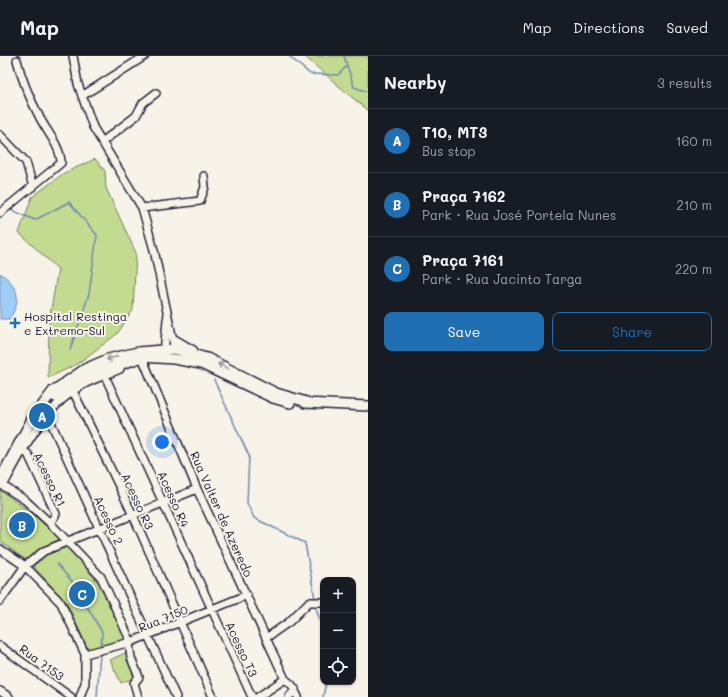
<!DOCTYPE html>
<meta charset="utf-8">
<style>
:root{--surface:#171b24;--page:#20242c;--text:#f1f3f6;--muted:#9ea1a6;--line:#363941;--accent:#1f6fb2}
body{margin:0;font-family:Mali,sans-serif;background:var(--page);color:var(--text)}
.controls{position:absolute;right:12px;bottom:12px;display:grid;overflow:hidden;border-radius:8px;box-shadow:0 1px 3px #0004}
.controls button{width:36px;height:36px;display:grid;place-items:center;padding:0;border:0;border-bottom:1px solid var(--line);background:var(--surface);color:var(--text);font:20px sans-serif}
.you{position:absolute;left:162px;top:386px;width:14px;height:14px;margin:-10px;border:3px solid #fff;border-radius:50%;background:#1a73e8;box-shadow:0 0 0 6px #1a73e833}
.badge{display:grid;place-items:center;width:26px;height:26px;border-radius:50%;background:var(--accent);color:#fff;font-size:13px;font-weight:700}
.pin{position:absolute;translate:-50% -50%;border:2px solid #fff;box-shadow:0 1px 4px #0006}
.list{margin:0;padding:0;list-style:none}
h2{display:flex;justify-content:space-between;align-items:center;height:52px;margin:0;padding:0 16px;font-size:17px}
h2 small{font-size:13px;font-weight:400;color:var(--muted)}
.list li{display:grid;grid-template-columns:26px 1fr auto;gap:12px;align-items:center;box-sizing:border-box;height:64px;padding:0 16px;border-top:1px solid var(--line)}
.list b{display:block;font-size:15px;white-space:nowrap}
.list p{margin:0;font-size:13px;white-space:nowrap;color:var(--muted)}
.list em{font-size:13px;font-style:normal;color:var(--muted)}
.actions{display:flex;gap:8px;padding:12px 16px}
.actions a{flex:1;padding:9px 0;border:1px solid var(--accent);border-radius:8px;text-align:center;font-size:14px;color:var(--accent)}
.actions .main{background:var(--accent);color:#fff}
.icon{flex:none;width:22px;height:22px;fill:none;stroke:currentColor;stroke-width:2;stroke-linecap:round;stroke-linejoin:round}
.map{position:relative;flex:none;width:368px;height:641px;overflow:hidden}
header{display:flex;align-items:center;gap:24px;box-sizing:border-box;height:56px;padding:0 20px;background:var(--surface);border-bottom:1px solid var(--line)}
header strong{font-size:19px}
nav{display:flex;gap:22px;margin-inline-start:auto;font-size:14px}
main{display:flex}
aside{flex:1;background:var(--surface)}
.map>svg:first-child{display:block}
.green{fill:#c3db91;stroke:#727e66}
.water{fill:#9fcdfa;stroke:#6d89ae}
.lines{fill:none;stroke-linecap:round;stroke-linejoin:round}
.stream{stroke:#6d89ae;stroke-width:1.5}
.minor-casing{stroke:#22223b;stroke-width:10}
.major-casing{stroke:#22223b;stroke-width:12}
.minor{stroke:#f7f3e8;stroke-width:7}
.major{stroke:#f7f3e8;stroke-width:9}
.oneway{stroke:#97959a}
.poi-dot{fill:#1f6fb2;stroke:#f7f3e8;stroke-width:1.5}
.labels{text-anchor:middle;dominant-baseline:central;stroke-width:4;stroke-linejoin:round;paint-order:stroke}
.poi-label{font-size:12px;fill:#22223b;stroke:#f7f3e8;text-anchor:start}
.street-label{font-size:12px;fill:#22223b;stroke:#f7f3e8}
</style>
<header>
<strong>Map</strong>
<nav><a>Map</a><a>Directions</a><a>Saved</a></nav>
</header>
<main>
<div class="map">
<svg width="368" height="641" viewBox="0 0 368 641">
<rect width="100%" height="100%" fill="#f7f3e8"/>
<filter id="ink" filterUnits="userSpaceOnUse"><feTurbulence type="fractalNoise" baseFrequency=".025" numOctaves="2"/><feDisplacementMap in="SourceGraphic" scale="8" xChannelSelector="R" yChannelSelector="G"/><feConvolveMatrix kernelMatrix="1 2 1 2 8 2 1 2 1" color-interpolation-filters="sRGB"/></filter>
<g filter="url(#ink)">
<path class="green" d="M304,0H368V55Z
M95,103L105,115L106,132L136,197L133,254L117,278L77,308L48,322L49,265L58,213L19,177L32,141L64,117Z
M0,434L29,455L60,483L40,492L26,504L0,485Z
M68,491L101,530L126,584L88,593L67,547L33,510L48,498Z
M125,597L136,621L121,627L110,604Z"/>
<path class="water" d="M0,217C18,229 23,244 9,263H0Z"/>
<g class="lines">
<path class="stream" d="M289,0L310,18L338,19L347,10
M344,0L354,31L368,36
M9,153L35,164L69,146L97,179L89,238L70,294
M214,324L249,400L247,447L254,462L305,487L315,543
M57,508L74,528L102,576L101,591
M315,549L323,574
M97,641L100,597
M323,641L326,626"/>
<defs>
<path id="minor" d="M73,0L78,28L93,71L142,152L154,194L174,289
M82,40L145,0
M0,79L26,106L33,131
M102,86L136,60L143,47L156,37
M142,152L200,145L205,131L204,120
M0,157L61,107C61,91 47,76 40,62C30,43 22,25 17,4
M164,298L167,263
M142,301L197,433L285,623L292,629L298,641
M105,320L252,641
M73,335L133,459L213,641
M47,358L176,641
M19,393L28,398L56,458L50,467
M0,428L25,444L50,467L101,521L131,586
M3,430C22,395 40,359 73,335C87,324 105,320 120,313
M0,493L25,510L61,547L85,598V627L80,641
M0,545L25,510L44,495L197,433
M266,582L289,566L309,546H323
M129,587L131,602L139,621L134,627L138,641
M0,590L71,641
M85,598L131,586L247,539
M0,635L9,641
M258,641L285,623
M289,641L295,633"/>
<path id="major" d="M174,284L193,295
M55,341L85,321L142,301L174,303L201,308L273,342L290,347
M305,347L368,350
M0,423L32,363L53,335L85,313L108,303L138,296L174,293L207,302L276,337L310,347"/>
</defs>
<use href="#minor" class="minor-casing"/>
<use href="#major" class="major-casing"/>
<use href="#minor" class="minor"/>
<use href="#major" class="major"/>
</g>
<defs><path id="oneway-shaft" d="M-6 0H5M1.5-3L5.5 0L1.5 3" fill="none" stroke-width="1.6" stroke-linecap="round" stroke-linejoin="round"/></defs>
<g class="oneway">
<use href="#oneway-shaft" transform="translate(112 302) rotate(164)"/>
<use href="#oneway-shaft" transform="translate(223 310) rotate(-153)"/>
</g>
</g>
<path class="poi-dot" d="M13 261h4v4h4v4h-4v4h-4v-4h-4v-4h4z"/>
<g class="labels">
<g class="poi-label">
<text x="24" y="260">Hospital Restinga<tspan x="24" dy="14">e Extremo-Sul</tspan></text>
</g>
<g class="street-label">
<text transform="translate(50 423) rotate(64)">Acesso R1</text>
<text transform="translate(174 443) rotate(66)">Acesso R4</text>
<text transform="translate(138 445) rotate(65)">Acesso R3</text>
<text transform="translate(222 458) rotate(66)">Rua Valter de Azeredo</text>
<text transform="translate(109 464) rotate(65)">Acesso 2</text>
<text transform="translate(163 562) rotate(-22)">Rua 7150</text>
<text transform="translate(242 593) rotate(65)">Acesso T3</text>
<text transform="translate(42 606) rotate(36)">Rua 7153</text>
</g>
</g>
</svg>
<div class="controls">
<button>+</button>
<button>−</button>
<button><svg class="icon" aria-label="locate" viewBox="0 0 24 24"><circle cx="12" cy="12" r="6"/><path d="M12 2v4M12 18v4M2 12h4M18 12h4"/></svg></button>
</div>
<div class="you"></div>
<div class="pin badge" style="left:42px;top:360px">A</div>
<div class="pin badge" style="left:22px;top:469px">B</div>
<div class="pin badge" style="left:82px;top:538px">C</div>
</div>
<aside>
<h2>Nearby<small>3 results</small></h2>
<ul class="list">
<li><span class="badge">A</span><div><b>T10, MT3</b><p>Bus stop</p></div><em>160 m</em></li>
<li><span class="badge">B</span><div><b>Praça 7162</b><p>Park · Rua José Portela Nunes</p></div><em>210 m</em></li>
<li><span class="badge">C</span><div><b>Praça 7161</b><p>Park · Rua Jacinto Targa</p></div><em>220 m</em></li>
</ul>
<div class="actions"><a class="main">Save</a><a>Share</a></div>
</aside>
</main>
